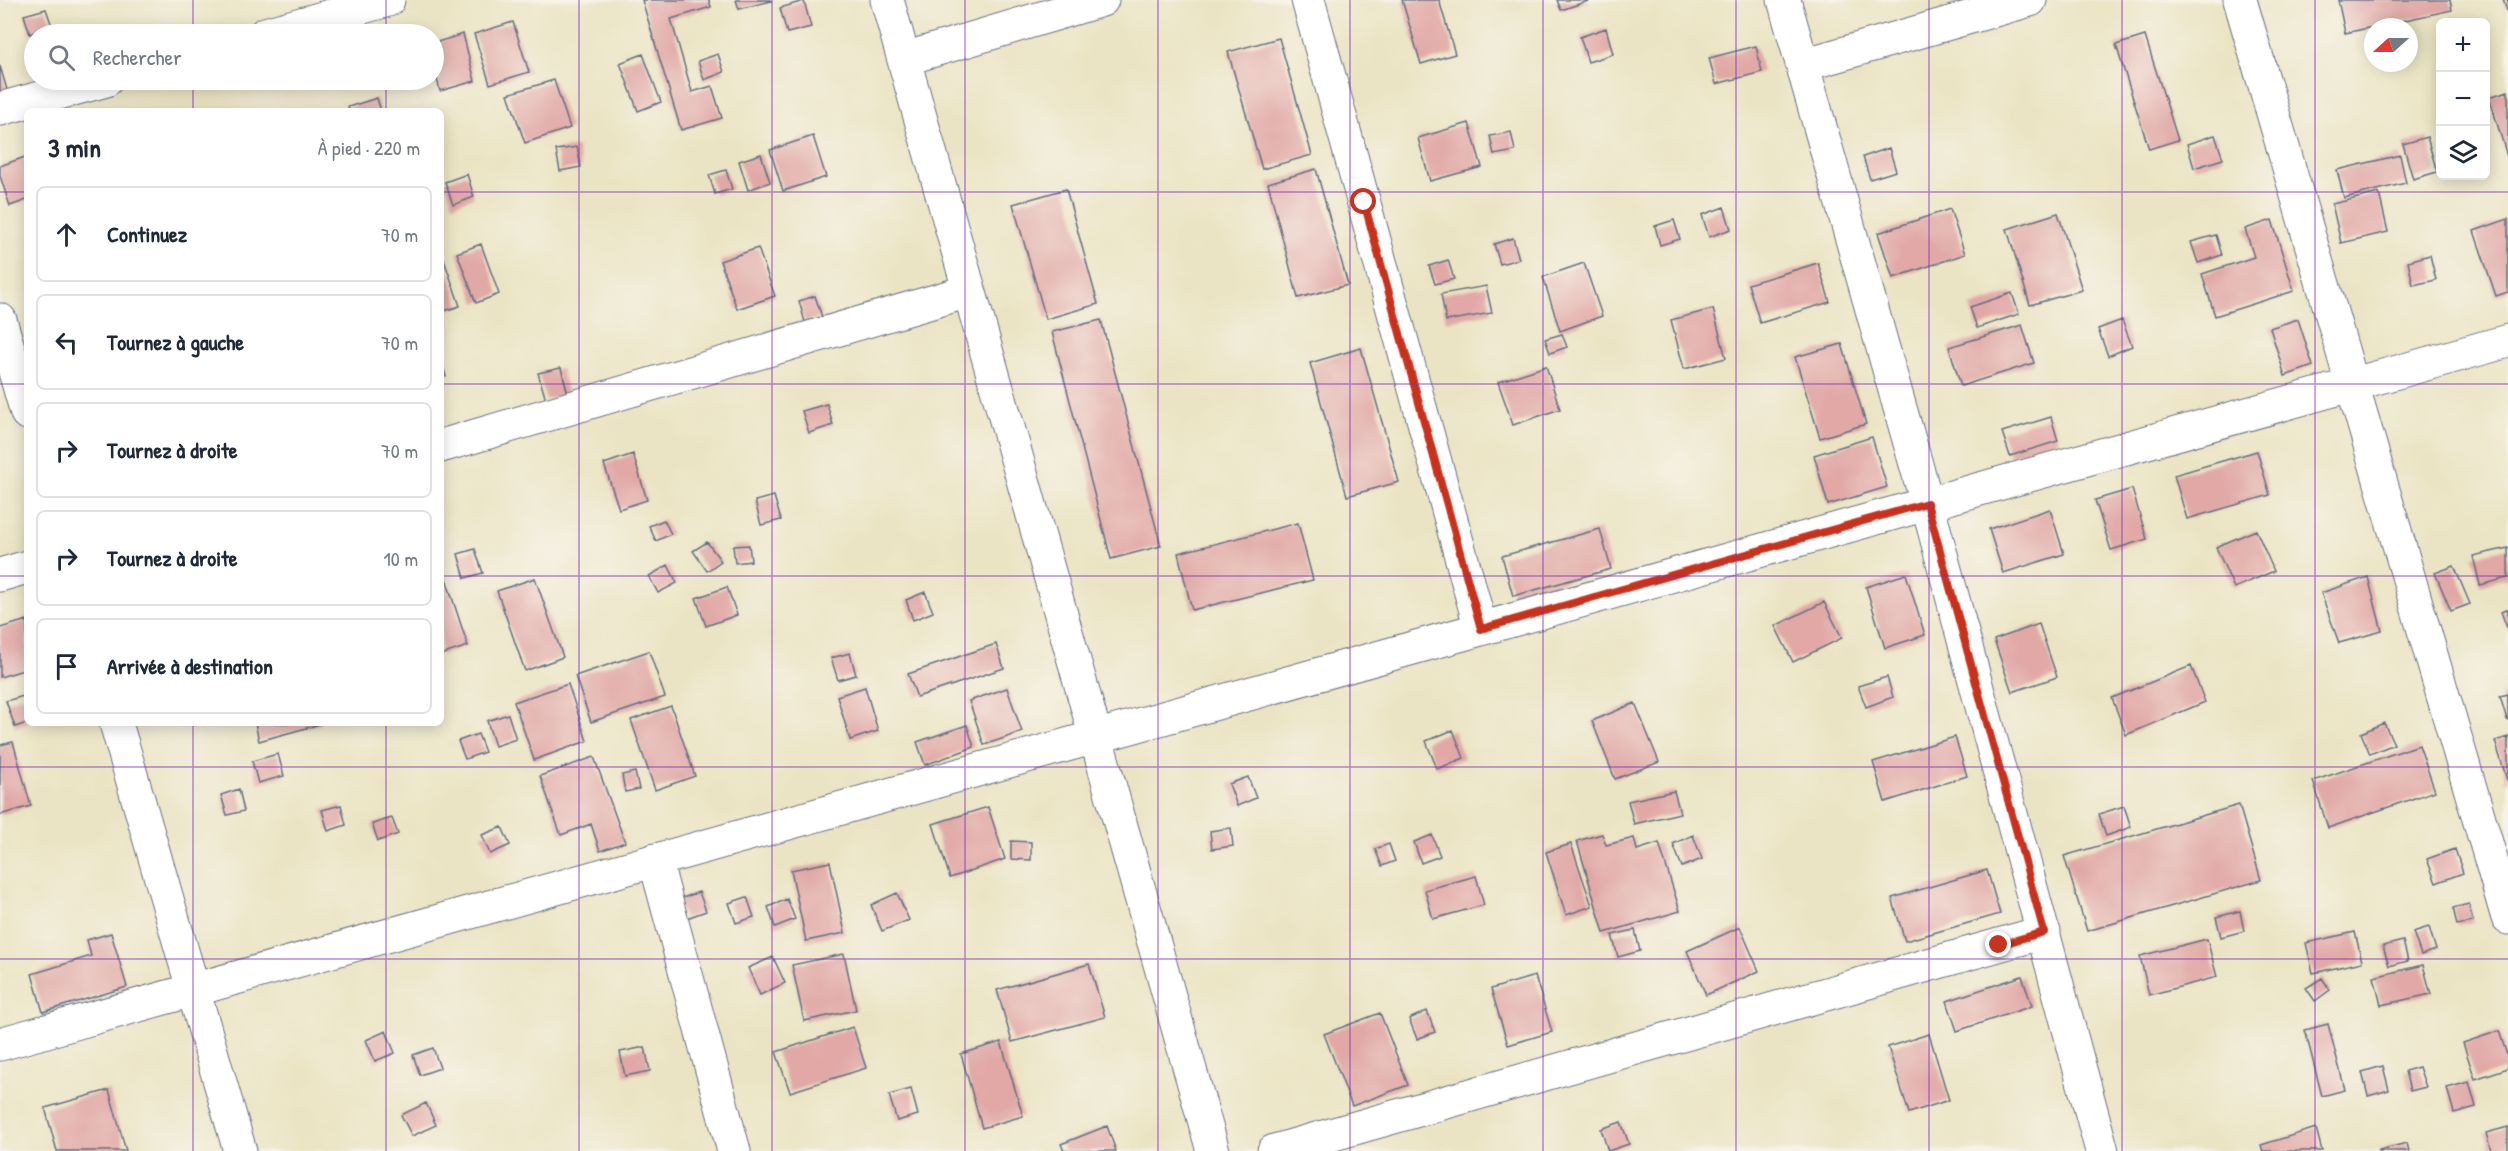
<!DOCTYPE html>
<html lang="fr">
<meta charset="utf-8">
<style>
:root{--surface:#fff;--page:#f6f6f7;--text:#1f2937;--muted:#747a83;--line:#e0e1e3}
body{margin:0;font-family:"Patrick Hand",sans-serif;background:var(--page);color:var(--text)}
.controls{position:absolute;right:18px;top:18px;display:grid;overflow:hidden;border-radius:9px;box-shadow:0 3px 15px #0003}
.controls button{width:54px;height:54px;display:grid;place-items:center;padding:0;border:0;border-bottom:2px solid var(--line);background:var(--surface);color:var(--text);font:30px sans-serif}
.compass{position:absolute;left:2364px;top:18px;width:54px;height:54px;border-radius:50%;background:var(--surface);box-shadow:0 3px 15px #0003;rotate:249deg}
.stop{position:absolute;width:18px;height:18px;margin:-14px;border:4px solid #c8321e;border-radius:50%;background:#fff}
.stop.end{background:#c8321e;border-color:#fff;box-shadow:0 2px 6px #0008}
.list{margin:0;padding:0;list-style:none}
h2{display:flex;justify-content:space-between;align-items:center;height:78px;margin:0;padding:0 24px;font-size:26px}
h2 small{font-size:20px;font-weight:400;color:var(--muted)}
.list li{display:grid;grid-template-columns:39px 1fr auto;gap:18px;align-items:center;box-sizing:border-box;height:96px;margin:0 12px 12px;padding:0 12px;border:2px solid var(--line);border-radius:9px}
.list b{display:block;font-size:22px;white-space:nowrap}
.list em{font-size:20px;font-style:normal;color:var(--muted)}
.icon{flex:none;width:33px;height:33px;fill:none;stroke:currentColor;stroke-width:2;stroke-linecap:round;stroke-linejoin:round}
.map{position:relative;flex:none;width:2508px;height:1151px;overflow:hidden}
.search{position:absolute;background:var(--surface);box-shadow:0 3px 15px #0003;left:24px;top:24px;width:420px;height:66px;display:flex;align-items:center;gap:15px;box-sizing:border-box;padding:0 21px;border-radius:33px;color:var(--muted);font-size:22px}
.panel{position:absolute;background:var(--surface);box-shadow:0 3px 15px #0003;left:24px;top:108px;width:420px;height:618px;border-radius:9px}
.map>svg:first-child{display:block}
.building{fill:#e1a8a6}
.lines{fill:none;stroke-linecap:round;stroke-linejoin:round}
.minor-casing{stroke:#646e82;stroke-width:35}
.minor{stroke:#fff;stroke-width:33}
.route{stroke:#c8321e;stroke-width:8}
.grid{fill:none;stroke:#7b2cbf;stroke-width:1.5;stroke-opacity:0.55}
</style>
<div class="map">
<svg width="2508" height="1151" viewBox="0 0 2508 1151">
<rect width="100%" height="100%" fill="#f7f3e8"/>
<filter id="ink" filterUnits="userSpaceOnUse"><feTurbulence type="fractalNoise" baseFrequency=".0167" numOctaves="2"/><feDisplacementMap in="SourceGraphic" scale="12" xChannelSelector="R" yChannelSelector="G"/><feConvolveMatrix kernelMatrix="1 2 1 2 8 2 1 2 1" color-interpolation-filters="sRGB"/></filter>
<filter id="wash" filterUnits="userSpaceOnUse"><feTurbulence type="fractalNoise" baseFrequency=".008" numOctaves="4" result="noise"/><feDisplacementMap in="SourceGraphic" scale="24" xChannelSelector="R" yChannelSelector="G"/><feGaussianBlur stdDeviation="1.35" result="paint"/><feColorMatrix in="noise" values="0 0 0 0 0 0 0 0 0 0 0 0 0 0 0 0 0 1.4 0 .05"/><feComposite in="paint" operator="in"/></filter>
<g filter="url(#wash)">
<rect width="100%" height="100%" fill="#ebe4c4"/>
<g id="blocks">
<path class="building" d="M642,0H709L711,7L671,19L692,92L712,86L722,118L681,130Z
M736,0H770L771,1L739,9Z
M1402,0H1439L1455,54L1421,64Z
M1557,0H1591L1561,10Z
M2338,0H2450L2452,10L2345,33Z
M2503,0H2508V13Z
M804,1L811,27L787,33L780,8Z
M46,9L52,26L30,34L24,15Z
M513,22L529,72L490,84L474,34Z
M1606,28L1613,54L1588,62L1580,37Z
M463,34L475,81L440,91L434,67V43Z
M2145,36L2178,140L2149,149L2116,45Z
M1279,38L1312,155L1262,169L1228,52Z
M1756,46L1762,72L1716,84L1709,58Z
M643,54L661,102L638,111L620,63Z
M718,54L724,72L704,80L698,61Z
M0,66L8,93L0,94Z
M554,80L570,128L525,143L508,94Z
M2508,91V156H2507L2489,97Z
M377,98L381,111H349L348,107Z
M1469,123L1482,167L1430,181L1418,138Z
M1511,132L1515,151L1494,155L1490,136Z
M2215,135L2223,159L2194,168L2187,144Z
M813,136L826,177L783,191L770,150Z
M2427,137L2437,172L2413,179L2403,144Z
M577,147L581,167L560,171L556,150Z
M1889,148L1896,171L1870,179L1863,157Z
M761,154L770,182L748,190L739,161Z
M2400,155L2406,183L2344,198L2337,170Z
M25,157L27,163V200L10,206L0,176V166Z
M1316,169L1348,285L1298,298L1268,183Z
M726,170L732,189L715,194L709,175Z
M467,174L474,197L453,205L445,182Z
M1066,189L1098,304L1046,319L1013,204Z
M2379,193L2388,232L2341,243L2332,204Z
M1724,207L1731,229L1709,237L1702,215Z
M1950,209L1965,254L1893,278L1878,233Z
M2058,213L2082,290L2030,305L2007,229Z
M2508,219V292L2496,296L2474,231Z
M1674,220L1680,239L1660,245L1655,226Z
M2272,220L2294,291L2215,316L2202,274L2254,257L2245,229Z
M2216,235L2222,255L2198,263L2191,242Z
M1513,238L1519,259L1500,264L1494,244Z
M481,244L499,294L476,303L457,253Z
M758,248L775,296L737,309L720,261Z
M2430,255L2436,280L2413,285L2408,261Z
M441,257H443L460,306L441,312Z
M1448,260L1454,279L1435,284L1429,266Z
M1584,263L1602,316L1560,331L1543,277Z
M1818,263L1830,302L1760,323L1748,284Z
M1486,286L1492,313L1446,321L1441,294Z
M2012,293L2019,314L1977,328L1970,307Z
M815,296L822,317L805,322L799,301Z
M1713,309L1726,358L1684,369L1671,320Z
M2298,319L2313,366L2285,376L2270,328Z
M1101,320L1161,546L1111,559L1052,332Z
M2122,320L2132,346L2108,356L2098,329Z
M2022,325L2034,363L1961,386L1949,347Z
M1562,334L1567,347L1550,353L1545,339Z
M1842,344L1866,424L1820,438L1795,357Z
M1361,348L1399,482L1347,496L1310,363Z
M441,360L446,376L441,378Z
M1546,366L1560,409L1513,425L1498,382Z
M561,368L568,394L546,400L538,373Z
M827,404L833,425L809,433L802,411Z
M2051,417L2058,441L2010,456L2002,432Z
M1872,437L1887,487L1828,505L1814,455Z
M2257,451L2270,495L2187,519L2174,475Z
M633,454L647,500L619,509L604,464Z
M2132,489L2147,539L2111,550L2095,500Z
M774,496L781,520L761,525L755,501Z
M2050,509L2064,554L2003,573L1989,529Z
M664,520L671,534L656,541L649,526Z
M1298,523L1313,580L1192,610L1178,553Z
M1600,529L1611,569L1513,596L1502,556Z
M2256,530L2274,571L2234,588L2216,547Z
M707,542L721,561L707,571L693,551Z
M749,545L751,561L735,563L733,546Z
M2508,548V578L2480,585L2473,556Z
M475,549L483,573L465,578L458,554Z
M668,565L677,583L658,593L649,576Z
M2454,566L2470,604L2451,611L2435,573Z
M1906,574L1925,635L1885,648L1866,587Z
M445,576L468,646L441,655V577Z
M2368,577L2382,631L2339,643L2321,593Z
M535,578L563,657L525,671L497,591Z
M727,587L737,615L706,626L696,598Z
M925,592L933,612L913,620L906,600Z
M1824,602L1842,638L1793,662L1775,626Z
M2508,609V630L2501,612Z
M27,620V669L0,677V628Z
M2039,624L2057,677L2012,692L1994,640Z
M996,644L1004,668L917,697L908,674Z
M649,651L665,697L591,722L575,676Z
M850,653L856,675L838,680L831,658Z
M2191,666L2205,702L2126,735L2112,698Z
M1887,677L1893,697L1866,707L1858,686Z
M568,684L587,741L534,760L514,702Z
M865,687L878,731L850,740L837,696Z
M1007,688L1022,732L984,745L969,701Z
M2508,694V720H2507L2500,696Z
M27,695V723L15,727L6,701Z
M1635,703L1659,762L1615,779L1592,721Z
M671,706L695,776L655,790L631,720Z
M508,714L516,739L495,746L487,721Z
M255,723H321V724L259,741Z
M2384,723L2394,744L2370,754L2361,733Z
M967,725L974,747L925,765L917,742Z
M1453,730L1464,758L1437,769L1426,741Z
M478,734L485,752L465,759L458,741Z
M1955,737L1967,776L1885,802L1873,762Z
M2508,737V780H2507L2495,741Z
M13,742L31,806L0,815V745Z
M2419,745L2435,791L2328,828L2313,781Z
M278,754L284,776L258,783L252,761Z
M594,757L625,842L600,851L591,824L561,835L540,776Z
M635,772L639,789L625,792L622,775Z
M1248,777L1256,798L1237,806L1229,784Z
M239,789L244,811L227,815L221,795Z
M1674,791L1680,813L1634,824L1628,801Z
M341,805L346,825L328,831L322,810Z
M2239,805L2261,880L2087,931L2064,856Z
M2124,806L2131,827L2106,836L2099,814Z
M988,807L1005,859L950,878L933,824Z
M392,818L398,834L378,841L372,824Z
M502,827L510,845L490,854L482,835Z
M1231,828L1233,846L1212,849L1210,831Z
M1602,834L1606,845L1634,838L1637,850L1659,843L1680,911L1604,933L1577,841Z
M1432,835L1440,856L1421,863L1414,842Z
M1693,835L1702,859L1682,867L1673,844Z
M1011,841L1031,842V860L1011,859Z
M1389,844L1395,861L1382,866L1375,849Z
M1571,844L1592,906L1566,915L1546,852Z
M2455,849L2463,873L2436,883L2427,859Z
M830,862L845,933L806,941L791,870Z
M1987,870L2000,914L1905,941L1892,898Z
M1476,876L1484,905L1433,919L1425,890Z
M699,892L706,911L684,919L677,900Z
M897,893L909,920L882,931L871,905Z
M747,897L754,917L736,923L729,903Z
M787,899L795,919L775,927L768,907Z
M2469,904L2473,922L2457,925L2453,908Z
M2240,911L2244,931L2221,937L2216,917Z
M1740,927L1759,971L1706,995L1687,951Z
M2429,927L2436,950L2421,955L2413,932Z
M1635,930L1640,951L1618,957L1612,935Z
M2355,932L2362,962L2313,973L2306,943Z
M111,933L127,987L43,1012L32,974L91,956L87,940Z
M2207,939L2217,977L2149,995L2140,956Z
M2403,941L2408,961L2389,966L2383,946Z
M844,954L856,1010L804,1021L792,965Z
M773,957L785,983L760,995L748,968Z
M1089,964L1105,1017L1012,1042L997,990Z
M2423,965L2431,994L2381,1005L2374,977Z
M1535,976L1552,1032L1508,1045L1491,989Z
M2022,976L2032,1006L1957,1031L1947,1001Z
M2322,978L2330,990L2315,1001L2306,988Z
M1427,1011L1435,1032L1417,1039L1409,1019Z
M1380,1013L1408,1085L1352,1106L1324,1034Z
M2328,1024L2345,1090L2322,1096L2305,1030Z
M853,1027L866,1068L790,1092L776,1052Z
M386,1031L395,1053L375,1061L366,1040Z
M2499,1031L2508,1058V1068L2475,1079L2463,1043Z
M1929,1034L1949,1100L1909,1113L1888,1047Z
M1001,1042L1023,1116L982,1128L961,1054Z
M645,1047L650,1071L625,1076L620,1052Z
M433,1048L440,1068L420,1075L413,1055Z
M2383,1066L2389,1090L2368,1096L2362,1072Z
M2419,1067L2426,1087L2410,1091L2405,1071Z
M2469,1082L2476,1107L2454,1113L2447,1088Z
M911,1089L918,1115L897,1121L889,1095Z
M109,1090L126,1151H57L45,1108Z
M426,1103L436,1125L412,1136L401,1115Z
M1621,1122L1629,1144L1608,1151L1601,1129Z
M1107,1126L1116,1151H1064L1061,1144Z
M2508,1127V1151H2491L2486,1133Z
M2316,1128L2322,1151H2263L2261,1145Z
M2407,1143L2409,1151H2379V1150Z"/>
</g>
</g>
<g filter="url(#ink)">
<use href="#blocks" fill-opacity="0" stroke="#646e82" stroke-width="1.5"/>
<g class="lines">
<defs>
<path id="minor" d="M887,0L1213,1151
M1308,0L1481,629
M1784,0L1927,503L2102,1151
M2240,0L2508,918
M265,34L388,0
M904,59L1102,0
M1803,65L2030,0
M0,109L106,80
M0,320L27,413
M441,446L969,291
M0,575L27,567
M116,723L240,1151
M655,860L734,1151
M0,1044L2508,341
M1274,1151L2044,932"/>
</defs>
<use href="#minor" class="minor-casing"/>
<use href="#minor" class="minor"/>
</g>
</g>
<g class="lines" filter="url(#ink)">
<path class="route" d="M1364,202L1481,629L1927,503L2044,932L1999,945"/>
</g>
<path class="grid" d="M193,0V34M386,0V34M579,0V1151M772,0V1151M965,0V1151M1158,0V1151M1350,0V1151M1543,0V1151M1736,0V1151M1929,0V1151M2122,0V1151M2315,0V1151M193,80V111M386,80V111M0,192H27M441,192H2508M0,384H27M441,384H2508M0,576H27M441,576H2508M193,723V1151M386,723V1151M0,767H2508M0,959H2508"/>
</svg>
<div class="controls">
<button>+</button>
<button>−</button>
<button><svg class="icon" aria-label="layers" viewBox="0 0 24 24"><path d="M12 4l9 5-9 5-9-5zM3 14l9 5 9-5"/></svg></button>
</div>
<svg class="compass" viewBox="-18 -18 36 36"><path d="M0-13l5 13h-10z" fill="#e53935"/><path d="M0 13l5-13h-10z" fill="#747a83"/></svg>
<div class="stop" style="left:1364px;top:202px"></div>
<div class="stop end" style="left:1999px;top:945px"></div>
<div class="search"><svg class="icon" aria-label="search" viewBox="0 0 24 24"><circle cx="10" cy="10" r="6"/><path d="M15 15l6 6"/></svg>Rechercher</div>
<section class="panel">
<h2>3 min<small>À pied · 220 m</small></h2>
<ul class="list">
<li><svg class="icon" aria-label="ahead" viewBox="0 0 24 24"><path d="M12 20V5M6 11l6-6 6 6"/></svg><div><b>Continuez</b></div><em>70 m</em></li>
<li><svg class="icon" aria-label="left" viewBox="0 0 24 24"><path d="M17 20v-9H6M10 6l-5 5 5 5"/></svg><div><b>Tournez à gauche</b></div><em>70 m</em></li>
<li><svg class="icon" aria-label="right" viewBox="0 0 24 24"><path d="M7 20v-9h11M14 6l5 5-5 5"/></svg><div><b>Tournez à droite</b></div><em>70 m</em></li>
<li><svg class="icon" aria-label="right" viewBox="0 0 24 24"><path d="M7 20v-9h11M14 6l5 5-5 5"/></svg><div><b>Tournez à droite</b></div><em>10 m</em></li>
<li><svg class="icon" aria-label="arrive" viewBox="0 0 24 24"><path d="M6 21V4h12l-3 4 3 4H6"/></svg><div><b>Arrivée à destination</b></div></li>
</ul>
</section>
</div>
